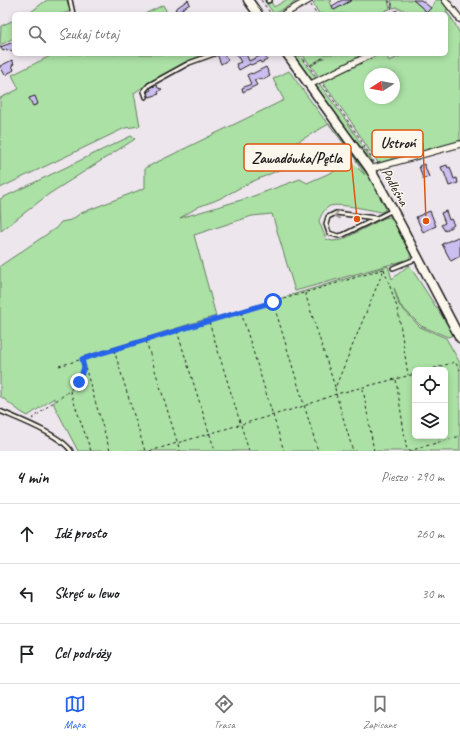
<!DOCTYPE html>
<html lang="pl">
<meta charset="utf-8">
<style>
:root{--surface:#fff;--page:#f6f6f6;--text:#202124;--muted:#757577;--line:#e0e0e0;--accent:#2563eb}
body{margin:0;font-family:Caveat,sans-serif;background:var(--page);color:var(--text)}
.controls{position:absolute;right:12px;bottom:12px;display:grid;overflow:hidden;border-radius:6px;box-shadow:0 2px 6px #0003}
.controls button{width:36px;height:36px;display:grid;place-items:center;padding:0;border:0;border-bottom:1px solid var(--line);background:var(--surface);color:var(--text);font:20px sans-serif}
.compass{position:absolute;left:364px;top:68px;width:36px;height:36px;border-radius:50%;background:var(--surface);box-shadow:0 2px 6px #0003;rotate:259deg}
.stop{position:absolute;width:12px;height:12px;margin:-9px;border:3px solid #2563eb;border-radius:50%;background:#fff}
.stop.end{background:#2563eb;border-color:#fff;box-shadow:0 1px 4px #0008}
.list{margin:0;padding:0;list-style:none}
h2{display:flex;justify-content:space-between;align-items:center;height:52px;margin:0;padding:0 16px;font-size:17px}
h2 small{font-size:13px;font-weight:400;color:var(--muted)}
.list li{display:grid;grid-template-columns:26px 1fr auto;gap:12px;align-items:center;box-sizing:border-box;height:60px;padding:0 16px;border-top:1px solid var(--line)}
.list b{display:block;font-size:15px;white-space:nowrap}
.list em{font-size:13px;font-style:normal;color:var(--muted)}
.icon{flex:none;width:22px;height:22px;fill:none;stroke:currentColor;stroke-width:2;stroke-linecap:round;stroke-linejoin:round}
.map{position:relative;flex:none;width:460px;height:451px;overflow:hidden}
.search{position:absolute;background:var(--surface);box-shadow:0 2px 6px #0003;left:12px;right:12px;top:12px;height:44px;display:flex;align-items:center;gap:10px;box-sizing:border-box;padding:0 14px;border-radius:6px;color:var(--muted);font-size:15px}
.sheet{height:232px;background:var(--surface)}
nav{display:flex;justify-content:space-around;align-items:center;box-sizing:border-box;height:56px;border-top:1px solid var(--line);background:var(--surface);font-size:11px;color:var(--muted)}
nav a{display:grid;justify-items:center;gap:2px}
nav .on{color:var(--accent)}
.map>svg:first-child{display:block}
.green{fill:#abe1a5;stroke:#647e60;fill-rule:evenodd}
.building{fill:#cbbef0;stroke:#1c1c1c}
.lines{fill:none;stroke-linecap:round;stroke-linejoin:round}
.service-casing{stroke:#1c1c1c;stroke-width:6}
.minor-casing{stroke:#1c1c1c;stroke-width:8}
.secondary-casing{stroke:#1c1c1c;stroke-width:11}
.path{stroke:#1c1c1c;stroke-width:1;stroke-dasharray:3 3;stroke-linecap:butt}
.service{stroke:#fbf7ec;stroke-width:3}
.minor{stroke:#fbf7ec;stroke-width:5.5}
.secondary{stroke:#fbf7ec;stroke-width:8}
.oneway{stroke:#97948e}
.route{stroke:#2563eb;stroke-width:5}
.labels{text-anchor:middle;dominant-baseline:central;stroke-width:3;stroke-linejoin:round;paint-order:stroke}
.street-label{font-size:14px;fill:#1c1c1c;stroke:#fbf7ec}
.leader{fill:none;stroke:#de560d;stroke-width:1.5}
.callout-dot{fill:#de560d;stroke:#fbf7ec;stroke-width:1.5}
.callout{fill:#fbf7ec;stroke:#de560d;stroke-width:1.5}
.callout-label{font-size:15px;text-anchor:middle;font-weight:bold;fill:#1c1c1c}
</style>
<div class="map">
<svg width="460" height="451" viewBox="0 0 460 451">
<rect width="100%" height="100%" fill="#ede6ed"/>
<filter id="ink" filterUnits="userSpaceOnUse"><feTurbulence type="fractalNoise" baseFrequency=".025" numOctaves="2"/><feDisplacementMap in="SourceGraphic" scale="8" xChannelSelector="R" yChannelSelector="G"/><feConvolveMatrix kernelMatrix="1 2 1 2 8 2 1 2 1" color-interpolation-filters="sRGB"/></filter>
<g filter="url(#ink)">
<path class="green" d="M47,0H67L70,11L63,14H27C35,10 39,5 47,0Z
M264,0L271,2L274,7L286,0H299L274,14Z
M317,0H331L332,1L330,2L334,10L352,0H388L390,9L386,10L381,14H319L313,3Z
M391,0H413L427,12L434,4L435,0H441L448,7L446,11L454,22L460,34V141L378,163L372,152L371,153L352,123L321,80L377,54H386L389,61L405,54H446V14H407L403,9H398L397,7L393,8ZM370,74H394V98H370Z
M163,5L168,14H145Z
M14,20V38L0,45L1,26Z
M54,54H204L155,79L134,93L140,126L125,128L0,188V98L19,89L12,75Z
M292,54H298L316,78L315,79L313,80L310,79Z
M302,54H358V58L319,77L311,66L324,58V57L310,65Z
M289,71L324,119C340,136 352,154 366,173C369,176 372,178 375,182C378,186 387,205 385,210L381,212C371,210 339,203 330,206C324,209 321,215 319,221L326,239L332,241L342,240L384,218L390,217L393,219L405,241L411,255L407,262L406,260L295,291L272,214L252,216L194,235L216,316L82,358L388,266L392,279L409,265L454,335L448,337L421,326L400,305L394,288L399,305L420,327L446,338L460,363V451H78L54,405V398L28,416L21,412L0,396V266L56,228L61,222L71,220L81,213L145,188V168L284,100L273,79ZM329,124L354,157L365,175L353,163L307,183L300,179L248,198L180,218L198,207L219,199L249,183L293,164L285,149ZM415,370H445V436H415Z
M318,82L347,122L373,162V164L316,87L315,85Z
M131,136L135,139L49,194L1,231L0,199Z"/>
<path class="building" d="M188,0L190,4L177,12L175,9Z
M342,0H352L334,10L332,6Z
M413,0H421L431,8L427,12Z
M14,42V50L11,52L10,50L7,51V49L3,51L0,47Z
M217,54H224L228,60L221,64Z
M236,54H246L249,61L264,54L267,60L261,63L260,61L251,65L250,64L239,70L236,64L241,62Z
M12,60L14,64L12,65L14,70L5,75L0,66Z
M266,67L270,76L263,80L262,78L254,80L257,85L243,92L242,88L251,84L247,75L251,73L252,74Z
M157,85L158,88L162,89L158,92L159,94L150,97L147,92L151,90L150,88Z
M35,96L38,104L33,106L29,98Z
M424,164L429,177L423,179L419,166Z
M447,165L448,168L450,167L454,179L457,178L458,183L449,186L444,172H443L441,167Z
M430,211L436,226L423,232L416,217Z
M446,211L449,220L451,219L454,225L445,231L441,225L445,223L441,213Z
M460,236V256L451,261L442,244Z"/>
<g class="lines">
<defs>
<path id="service" d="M70,0L73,14
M268,1L270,0
M146,97L144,91L149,85L189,63L214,54
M375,218L336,213L328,217L326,224L329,233L338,236L343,235L393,210
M393,268L418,258
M0,411C18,419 61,435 71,451"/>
<path id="minor" d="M445,0L460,19
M284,14L309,0
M309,85L372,54
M370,169L460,144"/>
<path id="secondary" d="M248,0L258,14
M287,54L370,169L393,210L460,338"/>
</defs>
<use href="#service" class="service-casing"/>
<use href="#minor" class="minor-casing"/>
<use href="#secondary" class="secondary-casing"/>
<path class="path" d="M261,0L271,14
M389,0L390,5H392L391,0
M311,5L316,14
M391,6L393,14
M383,14L399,10L405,14
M446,22L452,19
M300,54L316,76
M310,66L324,57
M323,85L359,137L374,162
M384,269L398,310L408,375
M305,293L335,387
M273,302L318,451
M241,312L284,451
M209,322L249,451
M177,331L215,451
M146,341L180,451
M114,350L145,451
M59,366L384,269L335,388L336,394L353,451
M85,367L110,451
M428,370L455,362L460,370
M396,380L407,451
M363,389L374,451
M70,391L91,451
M32,419C39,414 46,407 54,402C69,392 88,379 82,359
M439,436L440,441
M150,451L304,406L336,394L415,374
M409,451L460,436"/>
<use href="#service" class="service"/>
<use href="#minor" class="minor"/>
<use href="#secondary" class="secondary"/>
</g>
<defs><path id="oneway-chevron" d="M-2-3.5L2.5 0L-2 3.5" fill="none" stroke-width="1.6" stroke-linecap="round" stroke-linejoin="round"/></defs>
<use class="oneway" href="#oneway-chevron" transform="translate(337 215) rotate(175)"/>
</g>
<g class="lines" filter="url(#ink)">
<path class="route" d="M79,382L84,367L82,359L273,302"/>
</g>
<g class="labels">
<g class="street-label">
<text transform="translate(395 187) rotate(61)">Podleśna</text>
</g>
</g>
<path class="leader" d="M426 221L423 143M357 219L351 158"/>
<g class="callout-dot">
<circle cx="426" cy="221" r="4"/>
<circle cx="357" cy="219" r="4"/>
</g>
<g class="callout">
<rect x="372" y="130" width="51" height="27" rx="4"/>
<rect x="244" y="144" width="107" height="27" rx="4"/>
</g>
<g class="callout-label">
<text x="398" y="148">Ustroń</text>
<text x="297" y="163">Zawadówka/Pętla</text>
</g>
</svg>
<div class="controls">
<button><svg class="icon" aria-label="locate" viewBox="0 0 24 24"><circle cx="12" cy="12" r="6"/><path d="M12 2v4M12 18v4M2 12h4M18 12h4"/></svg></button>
<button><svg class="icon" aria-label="layers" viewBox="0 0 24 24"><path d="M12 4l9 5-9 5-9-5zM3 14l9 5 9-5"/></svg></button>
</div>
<svg class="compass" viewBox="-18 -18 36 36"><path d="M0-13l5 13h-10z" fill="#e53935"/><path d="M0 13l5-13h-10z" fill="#757577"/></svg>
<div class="stop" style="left:273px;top:302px"></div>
<div class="stop end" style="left:79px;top:382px"></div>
<div class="search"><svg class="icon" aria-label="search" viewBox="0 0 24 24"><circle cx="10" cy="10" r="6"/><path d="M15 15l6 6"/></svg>Szukaj tutaj</div>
</div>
<section class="sheet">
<h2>4 min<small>Pieszo · 290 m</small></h2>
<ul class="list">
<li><svg class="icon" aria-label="ahead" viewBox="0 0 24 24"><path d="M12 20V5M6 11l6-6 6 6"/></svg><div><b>Idź prosto</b></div><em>260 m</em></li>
<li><svg class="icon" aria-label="left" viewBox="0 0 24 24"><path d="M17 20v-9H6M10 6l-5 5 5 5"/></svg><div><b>Skręć w lewo</b></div><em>30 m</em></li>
<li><svg class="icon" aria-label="arrive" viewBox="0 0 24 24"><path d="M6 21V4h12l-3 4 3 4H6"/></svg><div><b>Cel podróży</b></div></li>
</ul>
</section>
<nav>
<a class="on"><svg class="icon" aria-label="map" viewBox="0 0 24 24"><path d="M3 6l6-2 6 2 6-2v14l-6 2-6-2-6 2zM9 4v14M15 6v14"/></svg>Mapa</a>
<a><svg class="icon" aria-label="directions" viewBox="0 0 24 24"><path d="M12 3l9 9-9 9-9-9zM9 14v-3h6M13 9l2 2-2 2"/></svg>Trasa</a>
<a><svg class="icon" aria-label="saved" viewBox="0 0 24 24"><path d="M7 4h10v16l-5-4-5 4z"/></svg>Zapisane</a>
</nav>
